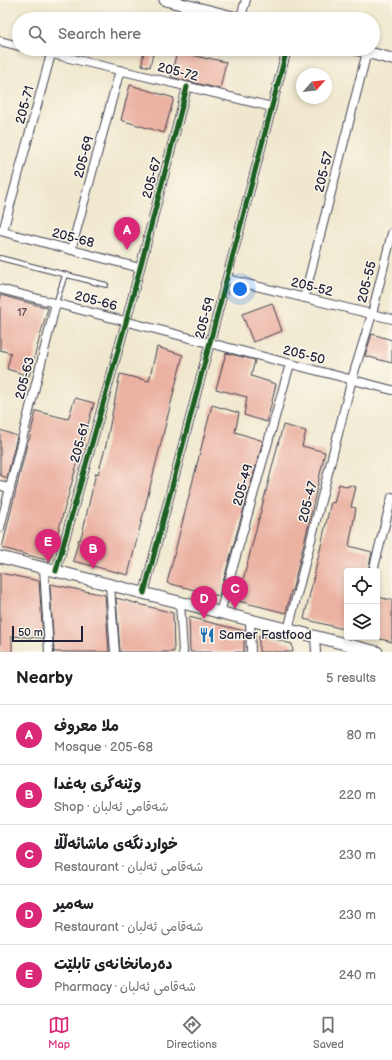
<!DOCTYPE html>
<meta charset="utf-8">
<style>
:root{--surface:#fff;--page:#f6f6f6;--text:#202124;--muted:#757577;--line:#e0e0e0;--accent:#db2777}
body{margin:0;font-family:"Balsamiq Sans","Playpen Sans Arabic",sans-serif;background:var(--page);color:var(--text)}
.controls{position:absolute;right:12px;bottom:12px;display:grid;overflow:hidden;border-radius:4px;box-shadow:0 2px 6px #0003}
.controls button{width:36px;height:36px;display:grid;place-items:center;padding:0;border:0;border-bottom:1px solid var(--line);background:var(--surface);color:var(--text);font:20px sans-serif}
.compass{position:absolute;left:296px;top:68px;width:36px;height:36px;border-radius:50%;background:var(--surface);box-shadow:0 2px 6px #0003;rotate:63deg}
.scale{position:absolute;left:12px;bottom:10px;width:71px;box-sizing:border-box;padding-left:4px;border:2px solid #22223b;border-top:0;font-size:11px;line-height:14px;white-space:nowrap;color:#22223b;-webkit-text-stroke:3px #fbf7ec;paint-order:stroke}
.you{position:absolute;left:240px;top:289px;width:14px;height:14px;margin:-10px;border:3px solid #fff;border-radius:50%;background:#1a73e8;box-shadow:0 0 0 6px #1a73e833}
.badge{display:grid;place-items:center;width:26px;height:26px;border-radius:50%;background:var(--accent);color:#fff;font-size:13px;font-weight:700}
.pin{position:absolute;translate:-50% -33px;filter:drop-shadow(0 1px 2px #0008)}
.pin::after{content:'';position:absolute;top:21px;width:14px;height:12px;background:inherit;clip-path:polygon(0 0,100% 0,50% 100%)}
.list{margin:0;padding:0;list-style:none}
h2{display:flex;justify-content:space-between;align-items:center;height:52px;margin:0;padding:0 16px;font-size:17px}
h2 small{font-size:13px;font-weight:400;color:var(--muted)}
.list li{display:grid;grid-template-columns:26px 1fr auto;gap:12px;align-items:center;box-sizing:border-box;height:60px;padding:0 16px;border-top:1px solid var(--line)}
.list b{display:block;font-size:15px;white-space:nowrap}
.list p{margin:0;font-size:13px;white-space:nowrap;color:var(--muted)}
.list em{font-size:13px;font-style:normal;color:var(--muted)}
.icon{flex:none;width:22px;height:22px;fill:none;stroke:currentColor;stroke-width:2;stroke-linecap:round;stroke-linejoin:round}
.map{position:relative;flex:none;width:392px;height:652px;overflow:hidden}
.search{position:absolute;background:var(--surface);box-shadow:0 2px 6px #0003;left:12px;right:12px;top:12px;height:44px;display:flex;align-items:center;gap:10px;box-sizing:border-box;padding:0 14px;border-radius:22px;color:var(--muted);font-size:15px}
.sheet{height:352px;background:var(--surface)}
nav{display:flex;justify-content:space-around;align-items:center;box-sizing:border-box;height:56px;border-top:1px solid var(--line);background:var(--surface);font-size:11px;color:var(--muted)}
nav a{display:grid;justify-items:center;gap:2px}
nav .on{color:var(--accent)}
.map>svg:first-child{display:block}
.building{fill:#ebb1a1}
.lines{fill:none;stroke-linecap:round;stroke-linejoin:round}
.lane-casing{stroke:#414051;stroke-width:6}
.street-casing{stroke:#414051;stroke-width:10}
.secondary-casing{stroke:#414051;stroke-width:13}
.lane{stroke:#fff;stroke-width:4}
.street{stroke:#fff;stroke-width:8}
.secondary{stroke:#fff;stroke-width:11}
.cycleway-casing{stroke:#fbf7ec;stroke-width:8}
.cycleway{stroke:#1b5e20;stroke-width:5}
.labels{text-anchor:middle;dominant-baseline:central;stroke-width:3;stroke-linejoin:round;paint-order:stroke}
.number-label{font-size:11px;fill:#544654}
.street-label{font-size:13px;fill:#22223b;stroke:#fbf7ec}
.poi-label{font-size:13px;fill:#22223b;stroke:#fbf7ec;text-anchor:start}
</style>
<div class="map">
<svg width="392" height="652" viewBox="0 0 392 652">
<rect width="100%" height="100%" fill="#fbf7ec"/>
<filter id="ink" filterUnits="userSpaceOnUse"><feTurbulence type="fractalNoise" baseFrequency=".025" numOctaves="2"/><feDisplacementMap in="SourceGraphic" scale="8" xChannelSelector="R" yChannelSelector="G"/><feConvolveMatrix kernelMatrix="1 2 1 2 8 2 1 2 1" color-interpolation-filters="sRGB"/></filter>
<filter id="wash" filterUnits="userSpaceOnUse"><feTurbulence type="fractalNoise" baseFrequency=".012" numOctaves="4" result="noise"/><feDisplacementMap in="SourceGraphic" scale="16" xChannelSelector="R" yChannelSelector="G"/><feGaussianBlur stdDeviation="0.9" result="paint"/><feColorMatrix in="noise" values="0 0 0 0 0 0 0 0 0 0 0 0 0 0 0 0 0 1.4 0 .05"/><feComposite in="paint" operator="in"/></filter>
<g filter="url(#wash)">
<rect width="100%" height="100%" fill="#f0e8ce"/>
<g id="blocks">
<path class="building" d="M144,49H154L150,67L142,65Z
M177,51L208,59V58L226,62L220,89L171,77Z
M130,85L174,98L164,133L121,120Z
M0,295L48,308L29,376L7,369L11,353L0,350Z
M272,303L282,331L253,342L242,314Z
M372,334L392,340V363L365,356Z
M157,347L183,355L128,575L73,561L79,539L80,540L83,530L96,473L98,474L106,445L120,374L149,381Z
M226,353L255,360L251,376L276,384L267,422L244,415L247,397L216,389Z
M75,398L94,403L50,561L2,548L28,440H29L36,411L68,419Z
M212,405L239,413L235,432L263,441L219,596L167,583Z
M283,425L306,431L302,446L325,452L309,523L292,591H291L286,613L230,599L233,586L241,588Z
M0,430L17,436L7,478L0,475Z
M339,484L348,487L349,485L356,487L351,507L356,508L349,546L372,552L368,571H347V630L304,619L331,502L334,503Z
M0,573L39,581L43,638L12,636V652H0Z
M50,584L105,595L109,652H54Z
M377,597L392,600V642L377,638Z
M116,598L173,613L174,652H120Z
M189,617L244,631V652H190Z
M259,635L292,644L293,652H259Z"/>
</g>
</g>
<g filter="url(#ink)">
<use href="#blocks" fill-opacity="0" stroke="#414051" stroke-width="1"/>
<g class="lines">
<defs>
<path id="lane" d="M0,258L106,285
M56,303L65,275"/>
<path id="street" d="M240,19L246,0
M0,41L19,46
M32,49L272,107
M0,231L140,268
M3,231L51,54
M71,250L120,70
M227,279L392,319
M0,289L392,390
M304,298L367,52
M0,485L10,489
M0,528L56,303
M44,568L49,652
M56,571L126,322L187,87
M373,571L392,497
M110,585L115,652
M144,593L287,49
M180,603L183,652
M220,613L290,364
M250,620L251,652
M288,630L352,379L372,314L392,233
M315,637L316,652"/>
<path id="secondary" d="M165,0L241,19
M355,49L392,59
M0,557L377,652"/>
</defs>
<use href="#lane" class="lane-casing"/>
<use href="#street" class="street-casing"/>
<use href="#secondary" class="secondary-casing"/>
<use href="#lane" class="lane"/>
<use href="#street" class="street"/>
<use href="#secondary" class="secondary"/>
<defs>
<path id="cycleway" d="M56,571L126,322L187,87
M144,593L287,49"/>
</defs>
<use href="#cycleway" class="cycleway-casing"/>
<use href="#cycleway" class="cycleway"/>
</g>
</g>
<defs>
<symbol id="restaurant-bare" viewBox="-9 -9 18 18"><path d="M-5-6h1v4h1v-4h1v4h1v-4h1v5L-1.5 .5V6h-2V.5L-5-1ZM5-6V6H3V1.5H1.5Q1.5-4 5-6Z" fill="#1f6fb2" stroke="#fbf7ec" stroke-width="2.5" paint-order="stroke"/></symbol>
</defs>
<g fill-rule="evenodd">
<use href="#restaurant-bare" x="196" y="624" width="22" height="22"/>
</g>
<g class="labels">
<g class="number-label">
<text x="22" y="312">17</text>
</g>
<g class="street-label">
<text transform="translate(178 72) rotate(14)">205-72</text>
<text transform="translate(25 105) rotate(-75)">205-71</text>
<text transform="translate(84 157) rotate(-75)">205-69</text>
<text transform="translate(324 172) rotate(-76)">205-57</text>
<text transform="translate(152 178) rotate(-75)">205-67</text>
<text transform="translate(73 238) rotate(15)">205-68</text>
<text transform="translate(367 282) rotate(-76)">205-55</text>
<text transform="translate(312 287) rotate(14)">205-52</text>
<text transform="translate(96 301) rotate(15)">205-66</text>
<text transform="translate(205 318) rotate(-75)">205-59</text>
<text transform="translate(304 355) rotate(14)">205-50</text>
<text transform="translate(25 378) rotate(-76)">205-63</text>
<text transform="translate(80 443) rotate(-74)">205-61</text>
<text transform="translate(243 485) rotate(-74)">205-49</text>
<text transform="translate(308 502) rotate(-76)">205-47</text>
</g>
<g class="poi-label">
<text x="219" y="635">Samer Fastfood</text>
</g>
</g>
</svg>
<div class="controls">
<button><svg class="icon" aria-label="locate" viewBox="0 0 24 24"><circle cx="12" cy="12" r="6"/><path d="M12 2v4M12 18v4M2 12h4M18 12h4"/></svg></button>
<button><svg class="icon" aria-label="layers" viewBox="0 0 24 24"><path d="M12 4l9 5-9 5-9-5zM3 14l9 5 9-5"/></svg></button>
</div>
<svg class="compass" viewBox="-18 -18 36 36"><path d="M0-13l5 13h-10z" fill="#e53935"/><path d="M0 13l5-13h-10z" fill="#757577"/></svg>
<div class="scale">50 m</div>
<div class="you"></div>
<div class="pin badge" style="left:127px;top:250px">A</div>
<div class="pin badge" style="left:93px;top:569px">B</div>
<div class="pin badge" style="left:235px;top:609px">C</div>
<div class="pin badge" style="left:204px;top:619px">D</div>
<div class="pin badge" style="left:48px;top:562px">E</div>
<div class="search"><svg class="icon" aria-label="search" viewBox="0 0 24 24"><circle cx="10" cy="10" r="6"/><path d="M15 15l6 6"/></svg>Search here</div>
</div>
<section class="sheet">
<h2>Nearby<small>5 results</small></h2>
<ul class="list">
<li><span class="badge">A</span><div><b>ملا معروف</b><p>Mosque · 205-68</p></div><em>80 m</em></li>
<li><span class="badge">B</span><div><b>وێنەگری بەغدا</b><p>Shop · شەقامی ئەلبان</p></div><em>220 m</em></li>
<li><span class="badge">C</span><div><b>خواردنگەی ماشائەڵڵا</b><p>Restaurant · شەقامی ئەلبان</p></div><em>230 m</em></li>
<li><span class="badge">D</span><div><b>سەمیر</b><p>Restaurant · شەقامی ئەلبان</p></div><em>230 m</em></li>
<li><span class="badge">E</span><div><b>دەرمانخانەی تابلێت</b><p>Pharmacy · شەقامی ئەلبان</p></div><em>240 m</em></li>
</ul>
</section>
<nav>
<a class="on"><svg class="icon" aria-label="map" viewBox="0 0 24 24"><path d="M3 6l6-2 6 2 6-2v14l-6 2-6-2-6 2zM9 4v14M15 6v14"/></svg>Map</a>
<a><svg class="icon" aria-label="directions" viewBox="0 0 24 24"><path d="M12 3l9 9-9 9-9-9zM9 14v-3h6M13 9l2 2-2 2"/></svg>Directions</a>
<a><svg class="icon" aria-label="saved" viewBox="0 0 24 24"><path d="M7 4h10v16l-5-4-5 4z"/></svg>Saved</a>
</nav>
